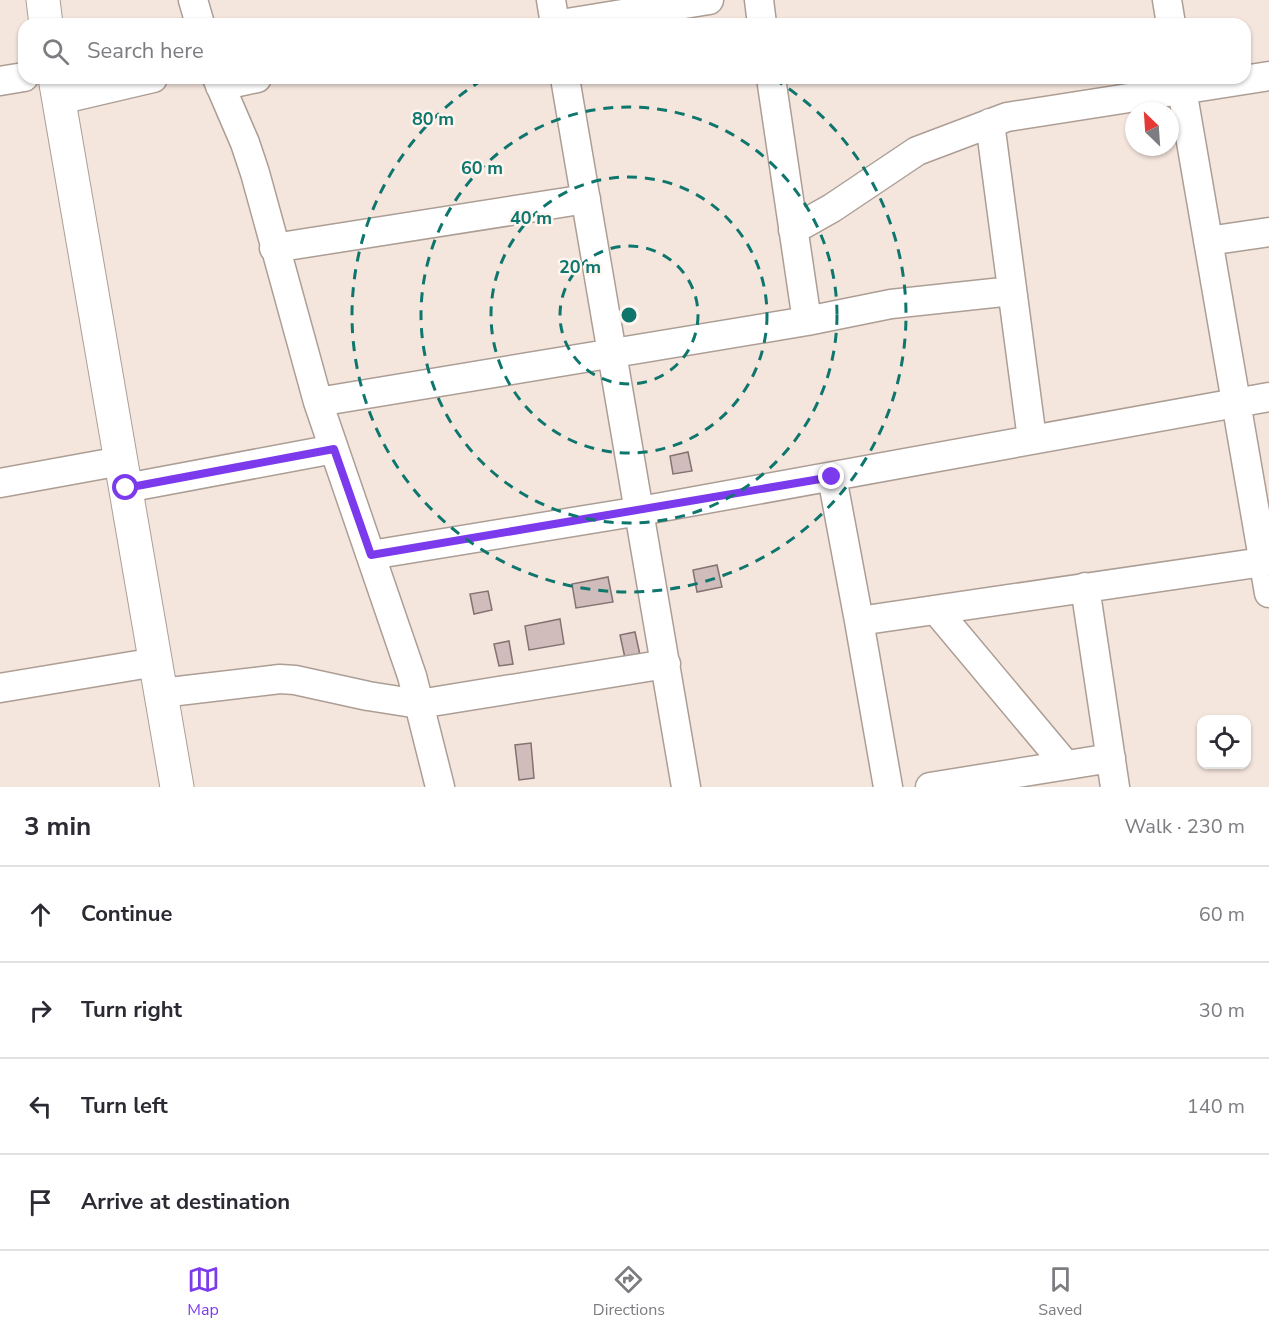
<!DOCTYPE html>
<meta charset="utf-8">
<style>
:root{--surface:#fff;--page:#f2f2f3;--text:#2b2b33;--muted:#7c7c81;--line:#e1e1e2;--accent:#7c3aed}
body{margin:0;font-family:"Nunito Sans",sans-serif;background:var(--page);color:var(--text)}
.controls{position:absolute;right:18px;bottom:18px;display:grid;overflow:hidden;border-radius:12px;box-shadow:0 2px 4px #0004}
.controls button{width:54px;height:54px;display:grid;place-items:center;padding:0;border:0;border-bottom:2px solid var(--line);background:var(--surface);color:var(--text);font:30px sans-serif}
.compass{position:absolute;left:1125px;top:102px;width:54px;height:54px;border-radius:50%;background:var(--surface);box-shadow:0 2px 4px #0004;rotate:335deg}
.stop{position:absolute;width:18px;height:18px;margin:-14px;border:4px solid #7c3aed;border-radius:50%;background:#fff}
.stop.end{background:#7c3aed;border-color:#fff;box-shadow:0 2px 6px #0008}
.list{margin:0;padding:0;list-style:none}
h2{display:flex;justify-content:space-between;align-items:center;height:78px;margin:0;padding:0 24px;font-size:26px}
h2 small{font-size:20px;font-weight:400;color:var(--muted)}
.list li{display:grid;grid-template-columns:39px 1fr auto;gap:18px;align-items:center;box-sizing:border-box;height:96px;padding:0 24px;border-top:2px solid var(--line)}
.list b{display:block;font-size:22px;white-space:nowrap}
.list em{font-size:20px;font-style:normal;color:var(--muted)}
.icon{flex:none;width:33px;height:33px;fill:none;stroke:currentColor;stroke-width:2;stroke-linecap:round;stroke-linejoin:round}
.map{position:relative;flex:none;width:1269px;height:787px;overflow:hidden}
.search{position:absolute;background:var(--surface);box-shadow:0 2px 4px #0004;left:18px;right:18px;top:18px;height:66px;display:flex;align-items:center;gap:15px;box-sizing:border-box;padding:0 21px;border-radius:18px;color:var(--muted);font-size:22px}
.sheet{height:462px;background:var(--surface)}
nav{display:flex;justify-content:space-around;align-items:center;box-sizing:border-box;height:84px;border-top:2px solid var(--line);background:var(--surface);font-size:16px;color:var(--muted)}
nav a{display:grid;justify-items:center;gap:3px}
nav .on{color:var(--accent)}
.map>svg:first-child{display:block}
.building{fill:#cfbcbb;stroke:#837271;stroke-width:1.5}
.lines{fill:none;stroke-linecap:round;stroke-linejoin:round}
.minor-casing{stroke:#ac9e95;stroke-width:31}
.tertiary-casing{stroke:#ac9e95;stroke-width:35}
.minor{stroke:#fff;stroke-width:28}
.tertiary{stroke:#fff;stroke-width:33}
.route{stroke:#7c3aed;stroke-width:8}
.ring{fill:none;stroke:#0f766e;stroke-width:3;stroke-dasharray:10 8}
.centre{fill:#0f766e;stroke:#fef5ef;stroke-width:3}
.ring-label{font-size:18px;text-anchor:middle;font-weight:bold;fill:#0f766e;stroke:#fef5ef;stroke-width:5;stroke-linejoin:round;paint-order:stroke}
</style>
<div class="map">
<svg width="1269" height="787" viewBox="0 0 1269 787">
<rect width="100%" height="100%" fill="#f5e6dd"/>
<path class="building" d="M688,452L692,471L673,474L670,456Z
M717,565L722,587L697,592L693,570Z
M608,577L613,602L576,608L572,584Z
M488,591L492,610L474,614L470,594Z
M560,619L564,644L529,650L525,626Z
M635,632L640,655L625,658L620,635Z
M509,641L513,664L499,666L494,644Z
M531,743L534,778L519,780L515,745Z"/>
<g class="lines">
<defs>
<path id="minor" d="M193,0L200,24
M551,0L555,24
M759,0L762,24
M1167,0L1171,24
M561,24L709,0
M217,78L245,143L255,173L318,402L412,676L440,787
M565,78L686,787
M771,78L807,321
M1180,78L1269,593
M0,81L24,77
M220,86L257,78
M59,100L153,78
M990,123L1032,439
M793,230L832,208L917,151L1007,117L1269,76
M1208,241L1269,232
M274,248L586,199
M318,402L807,321L891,304L1012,291
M832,477L859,621L888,787
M0,483L121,461
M126,488L334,449
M371,555L640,511L1269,397
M1085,587L1115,787
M936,610L1065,764
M859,621L1269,561
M0,688L156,662
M161,693L280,679L295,680L368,696L419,704L666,664
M930,787L1111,758"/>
<path id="tertiary" d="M43,0L46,24
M55,78L177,787"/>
</defs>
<use href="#minor" class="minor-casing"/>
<use href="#tertiary" class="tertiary-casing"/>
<use href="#minor" class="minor"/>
<use href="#tertiary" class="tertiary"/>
</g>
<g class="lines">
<path class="route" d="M126,488L334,449L371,555L832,477"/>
</g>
<g class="ring">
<circle cx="629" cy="315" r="69"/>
<circle cx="629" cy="315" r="138"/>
<circle cx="629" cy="315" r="208"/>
<path d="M774 79A277 277 0 1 1 484 79"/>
</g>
<circle cx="629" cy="315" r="9" class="centre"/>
<g class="ring-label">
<text x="433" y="125">80 m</text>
<text x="482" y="174">60 m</text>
<text x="531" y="224">40 m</text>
<text x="580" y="273">20 m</text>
</g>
</svg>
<div class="controls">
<button><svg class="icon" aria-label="locate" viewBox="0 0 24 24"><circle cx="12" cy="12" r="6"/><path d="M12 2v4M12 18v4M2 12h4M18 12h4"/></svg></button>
</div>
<svg class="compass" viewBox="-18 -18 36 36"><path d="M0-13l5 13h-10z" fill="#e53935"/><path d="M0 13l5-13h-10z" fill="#7c7c81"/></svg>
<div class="stop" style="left:126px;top:488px"></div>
<div class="stop end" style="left:832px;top:477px"></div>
<div class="search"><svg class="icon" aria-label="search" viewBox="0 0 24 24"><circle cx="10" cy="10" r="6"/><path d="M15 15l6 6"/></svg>Search here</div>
</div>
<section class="sheet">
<h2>3 min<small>Walk · 230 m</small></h2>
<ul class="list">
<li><svg class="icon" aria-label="ahead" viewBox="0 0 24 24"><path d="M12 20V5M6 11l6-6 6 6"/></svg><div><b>Continue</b></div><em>60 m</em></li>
<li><svg class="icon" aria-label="right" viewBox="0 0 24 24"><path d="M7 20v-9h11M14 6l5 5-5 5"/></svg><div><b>Turn right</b></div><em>30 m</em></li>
<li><svg class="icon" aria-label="left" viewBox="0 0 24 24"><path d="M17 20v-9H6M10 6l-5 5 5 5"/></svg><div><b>Turn left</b></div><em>140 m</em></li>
<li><svg class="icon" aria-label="arrive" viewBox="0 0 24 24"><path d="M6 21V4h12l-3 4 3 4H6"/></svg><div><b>Arrive at destination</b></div></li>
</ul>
</section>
<nav>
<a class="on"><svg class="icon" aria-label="map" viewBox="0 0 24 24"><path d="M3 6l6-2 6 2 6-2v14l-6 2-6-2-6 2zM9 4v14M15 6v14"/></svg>Map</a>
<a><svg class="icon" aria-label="directions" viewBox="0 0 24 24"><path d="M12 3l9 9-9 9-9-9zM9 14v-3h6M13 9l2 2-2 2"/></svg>Directions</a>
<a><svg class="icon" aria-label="saved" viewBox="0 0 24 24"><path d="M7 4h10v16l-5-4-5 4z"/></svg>Saved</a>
</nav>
